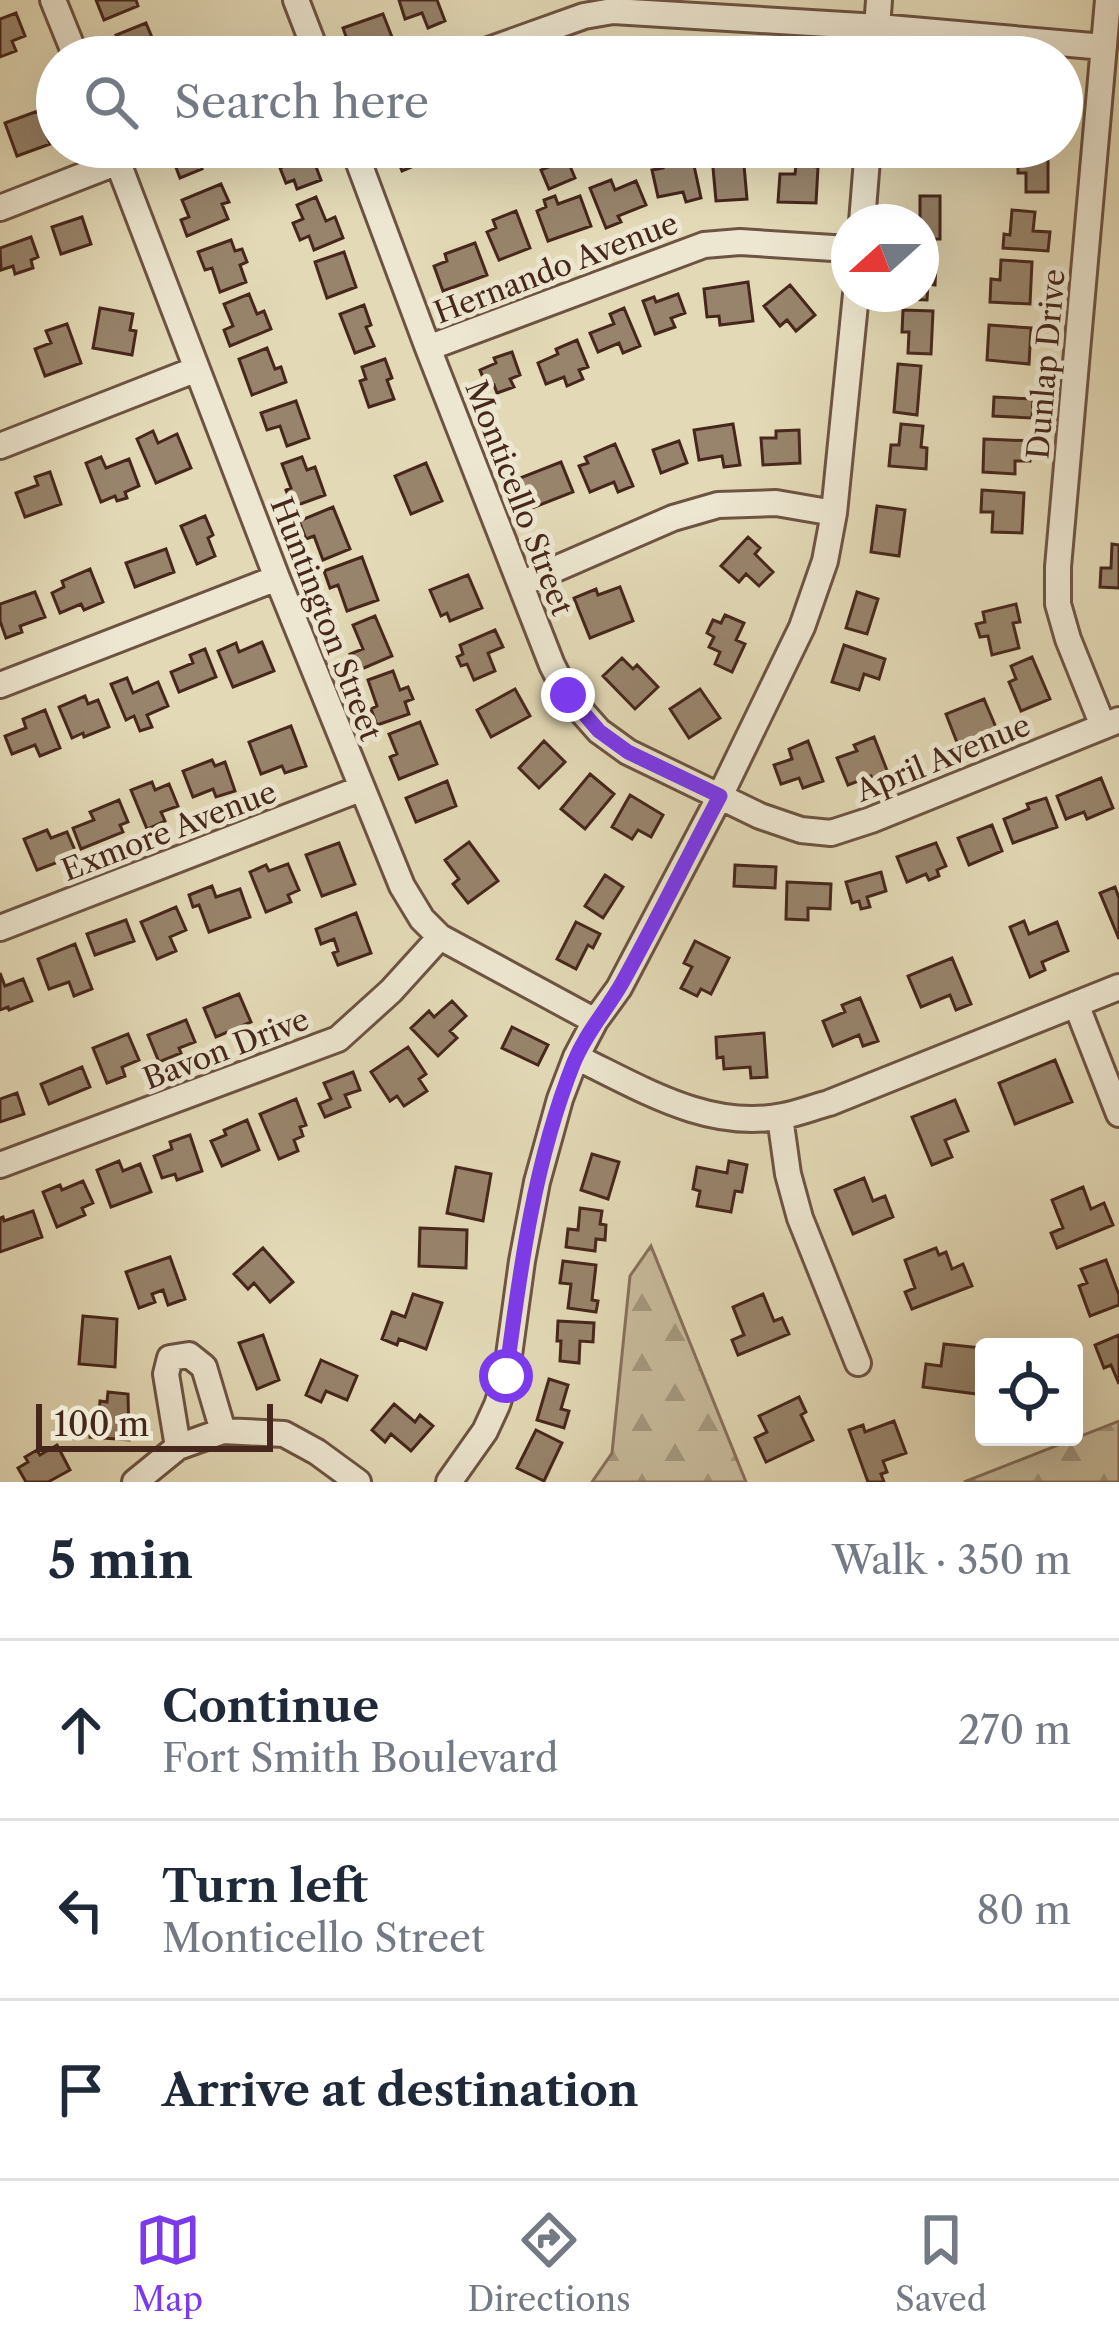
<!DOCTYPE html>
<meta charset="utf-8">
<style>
:root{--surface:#fff;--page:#f2f2f3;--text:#1f2937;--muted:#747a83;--line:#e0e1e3;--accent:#7c3aed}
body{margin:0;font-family:"Libre Caslon Text",serif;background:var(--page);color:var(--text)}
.controls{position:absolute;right:36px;bottom:36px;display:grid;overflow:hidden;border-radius:12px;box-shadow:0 12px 48px #0002}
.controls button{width:108px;height:108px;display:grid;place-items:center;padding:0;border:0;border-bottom:3px solid var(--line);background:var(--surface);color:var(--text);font:60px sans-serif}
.compass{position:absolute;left:831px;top:204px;width:108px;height:108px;border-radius:50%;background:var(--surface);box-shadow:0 12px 48px #0002;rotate:249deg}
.scale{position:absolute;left:36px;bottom:30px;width:237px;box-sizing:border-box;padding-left:12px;border:6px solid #46271b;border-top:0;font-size:33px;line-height:42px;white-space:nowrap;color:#46271b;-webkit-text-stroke:9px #ede6d0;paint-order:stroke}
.stop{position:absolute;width:36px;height:36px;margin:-27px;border:9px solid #7c3aed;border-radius:50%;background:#fff}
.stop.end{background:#7c3aed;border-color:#fff;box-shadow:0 3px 12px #0008}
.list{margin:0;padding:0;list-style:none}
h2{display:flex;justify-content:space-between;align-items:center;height:156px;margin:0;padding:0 48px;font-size:51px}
h2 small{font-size:39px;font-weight:400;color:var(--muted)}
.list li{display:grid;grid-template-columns:78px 1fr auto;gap:36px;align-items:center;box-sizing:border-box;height:180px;padding:0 48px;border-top:3px solid var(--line)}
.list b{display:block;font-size:45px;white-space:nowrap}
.list p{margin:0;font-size:39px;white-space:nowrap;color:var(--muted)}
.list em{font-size:39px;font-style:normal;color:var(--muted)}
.icon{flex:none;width:66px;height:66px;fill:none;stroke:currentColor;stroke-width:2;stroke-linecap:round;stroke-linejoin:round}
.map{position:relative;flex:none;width:1119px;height:1482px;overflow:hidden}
.search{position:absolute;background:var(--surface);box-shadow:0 12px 48px #0002;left:36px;right:36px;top:36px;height:132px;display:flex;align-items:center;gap:30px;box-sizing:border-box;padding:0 42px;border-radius:66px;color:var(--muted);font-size:45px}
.sheet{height:696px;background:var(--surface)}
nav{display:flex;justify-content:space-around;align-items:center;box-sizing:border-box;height:168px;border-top:3px solid var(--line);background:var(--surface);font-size:33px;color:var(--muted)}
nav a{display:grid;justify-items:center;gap:6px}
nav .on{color:var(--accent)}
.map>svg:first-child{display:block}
.forest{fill:url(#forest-firs);stroke:#87715c;stroke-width:3}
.building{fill:#98846c;stroke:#46271b;stroke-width:3}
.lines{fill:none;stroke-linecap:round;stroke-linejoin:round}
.minor-casing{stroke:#6d5442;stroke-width:30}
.minor{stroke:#ede6d0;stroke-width:24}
.route{stroke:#7c3aed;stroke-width:15}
.labels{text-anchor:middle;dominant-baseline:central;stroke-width:10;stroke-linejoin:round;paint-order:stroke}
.street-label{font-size:30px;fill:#46271b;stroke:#ede6d0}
</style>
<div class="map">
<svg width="1119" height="1482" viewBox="0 0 1119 1482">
<defs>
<pattern id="forest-firs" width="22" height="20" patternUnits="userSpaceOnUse" patternTransform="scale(3)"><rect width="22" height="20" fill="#c8bb9c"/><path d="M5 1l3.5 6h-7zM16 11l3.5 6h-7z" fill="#a4987e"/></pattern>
</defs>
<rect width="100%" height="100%" fill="#e3d9b6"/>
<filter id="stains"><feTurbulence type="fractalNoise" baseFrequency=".00167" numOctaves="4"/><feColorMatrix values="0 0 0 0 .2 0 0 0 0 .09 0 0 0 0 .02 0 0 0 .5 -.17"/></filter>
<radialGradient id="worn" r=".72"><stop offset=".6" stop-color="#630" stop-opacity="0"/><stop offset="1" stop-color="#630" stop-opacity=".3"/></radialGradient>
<path class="forest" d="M651,1246L746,1482H592L612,1453L630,1276Z
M1119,1421V1482H964Z"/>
<path class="building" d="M96,0H136L138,6L104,20Z
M399,0H437L445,21L428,28L422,13L405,19Z
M16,13L25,36L12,41L16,51L0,57V19Z
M383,14L392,37L351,51L343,28Z
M146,23L156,47L145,52L148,57H125L116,35Z
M38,111L50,144L17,156L5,123Z
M154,147H193L202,169L180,178L172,157L160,162Z
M300,147H304L310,166L315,164L321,180L297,189L294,180L286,183L280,168L287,165L283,153Z
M393,147H438V148L411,159L414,166L402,171Z
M1026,147H1048V192H1026V173H1018V160H1026Z
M743,154L747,199L716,201L712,157Z
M679,156L681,164L693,161L701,198L686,202L683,192L658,197L652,170L663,168L662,160Z
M567,159L575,178L549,189L541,170Z
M796,165L818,167L816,203L778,202L780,174H795Z
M611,180L615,190L636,181L646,205L618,216L621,222L606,228L590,188Z
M221,184L229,202L222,204L228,219L187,236L181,220L189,217L182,200Z
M555,196L558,204L580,196L591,226L548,241L537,211L546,207L544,200Z
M920,196H940V239H921V222H910V218H920Z
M316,197L326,221L335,217L343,238L314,250L309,236L300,240L293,223L303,219L297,205Z
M1012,210L1035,212L1033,231L1050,232L1048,251L1003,248L1004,234L1010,235Z
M516,211L530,248L499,260L487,232L496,228L493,220Z
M82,217L91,244L61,254L52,227Z
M31,237L38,257L31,260L33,268L15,274L13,266L1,270L0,248Z
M231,240L235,251L242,249L247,262L240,265L246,282L220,292L212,268L205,270L198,252Z
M475,243L487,275L443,291L434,266L447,261L445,254Z
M921,250L931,251L930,266H936L935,285L928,284L927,300L904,299L905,294H921Z
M344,252L356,287L327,298L315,262Z
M1001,260L1032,262L1030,304L990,302L991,279L1000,280Z
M748,282L753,321L720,325L719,316L707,317L704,289Z
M790,285L815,315L796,331L787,320L780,326L764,306Z
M249,294L257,314L264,311L271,329L230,346L224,330L233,326L224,304Z
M678,294L685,313L671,318L675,327L655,334L643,301L654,297L656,302Z
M364,305L371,325L366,327L374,346L355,353L340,314Z
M100,308L133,314L130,330L136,331L132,355L93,348Z
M624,308L640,346L623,353L619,343L598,352L590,333L614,324L610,314Z
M903,310L933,311L931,354L908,353L909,332H902Z
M67,324L81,363L45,376L35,349L51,343L46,331Z
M989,325L1031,328L1029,364L987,360Z
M577,340L588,367L579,370L583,379L567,386L564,377L546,384L538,363L558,354L556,349Z
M267,348L275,369L281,367L286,382L252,395L239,359Z
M512,352L520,375L510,379L514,387L497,393L494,385L487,388L480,370L496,363L494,358Z
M385,359L392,378L387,380L394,399L369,407L360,381L366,379L362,367Z
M898,364L921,366L917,415L894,412Z
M994,397L1033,399L1032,418L993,416Z
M296,401L309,438L287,446L280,426L267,430L261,413Z
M733,424L740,465L724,467L722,456L699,460L694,430Z
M901,424L923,426L921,447L927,448L926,469L889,466L891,445H899Z
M799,430L800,463L763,465L761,438H776V431Z
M153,431L158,443L177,434L191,468L156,483L137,439Z
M984,439L1031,441L1030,461H1015V474L983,472Z
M679,441L687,463L661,473L653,450Z
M615,444L633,486L618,492L614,482L590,492L579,466L588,463L585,457Z
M101,457L106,468L129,459L139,486L125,492L127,498L117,501L115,496L101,502L86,463Z
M302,457L307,470L315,467L325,495L292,507L286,490L291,488L282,464Z
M561,462L573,492L532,508L520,478Z
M426,463L442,501L411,514L395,476Z
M50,472L61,504L25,517L16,493L38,485L35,477Z
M982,490L1024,493L1022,533L992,532L993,512H981Z
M877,506L905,510L899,556L871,552Z
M333,507L350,549L323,560L314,536L306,539L299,521Z
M205,516L213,535L208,538L215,556L197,564L181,526Z
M748,537L760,548L755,554L773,572L759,586L746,574L739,582L721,566Z
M1112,544L1119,545V588L1100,587L1101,568H1111Z
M166,549L174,572L135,587L126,563Z
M362,557L378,600L347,611L338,585L330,588L324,571Z
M90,569L103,602L84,610L81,604L60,613L52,593L64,587L62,581Z
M468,575L482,608L450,621L447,613L441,616L430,590Z
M620,587L633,621L590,638L574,598L596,589L598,595Z
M35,592L45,617L20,626L22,632L6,638L0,621V604Z
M857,592L878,599L867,634L846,628Z
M1016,604L1020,622L1013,623L1019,648L992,655L988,636L980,637L976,624L985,622L983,612Z
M725,615L744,623L736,640L745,644L732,672L715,664L720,652L709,647L714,637L707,633L713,620L721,623Z
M375,616L392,656L357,671L350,654L363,649L353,625Z
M495,630L503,647L488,653L495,671L474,680L467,664L461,666L457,657L463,654L460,645Z
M262,642L274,671L233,687L218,651L236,643L239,652Z
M844,645L885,659L879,679L864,674L859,690L832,682Z
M205,649L216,677L179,692L171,672L193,663L190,655Z
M1032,657L1050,699L1021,711L1009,682L1016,679L1011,666Z
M622,658L633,669L637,665L658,687L635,709L603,676Z
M393,671L400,690L408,687L413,699L405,702L409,714L377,725L371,709L377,706L368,680Z
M127,678L133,693L158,682L168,706L147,715L152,727L140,731L134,716L126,720L111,684Z
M515,689L530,716L491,737L477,710Z
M700,689L720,718L689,738L670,709Z
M85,696L88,704L98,700L109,727L84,737L83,733L72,738L59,707Z
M984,699L997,730L958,745L946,714Z
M45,710L60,748L40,756L35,745L12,754L5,736L26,728L23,719Z
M420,722L437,764L399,779L390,757L397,754L389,734Z
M291,726L306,766L285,773L282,766L261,774L249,742Z
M874,737L888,773L872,780L871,776L848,785L837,758L857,751L854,745Z
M544,741L565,762L539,788L519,768Z
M808,741L823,781L803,788L799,778L781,784L774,765L792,759L789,749Z
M212,760L215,766L225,762L235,791L216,797L213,789L193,797L183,771Z
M590,774L614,794L585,829L561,809Z
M1101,778L1113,808L1087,819L1084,812L1066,819L1057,796Z
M447,781L456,806L416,822L406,798Z
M152,782L155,790L169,784L178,806L161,812L165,821L147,829L131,790Z
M630,795L663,815L651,837L638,830L632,839L612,827Z
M1046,798L1057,827L1013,843L1004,819L1029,809L1027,804Z
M119,800L128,822L120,825L123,832L81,849L73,828L94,820L90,812Z
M992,825L1002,851L969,865L958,838Z
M47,830L51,838L67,832L77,855L37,870L24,839Z
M469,842L498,881L468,903L453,884L459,879L445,860Z
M339,843L355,884L322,896L306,855Z
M936,843L946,866L937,870L939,876L929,880L926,874L907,882L897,857Z
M288,864L299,890L288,895L291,902L266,912L250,872L266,865L269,871Z
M735,865L776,867L775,888L734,886Z
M881,872L886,891L867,897L870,907L861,909L859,901L852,903L846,882Z
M605,875L623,887L603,918L585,906Z
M787,882L831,884L830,909L808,908V920L786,919Z
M212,886L216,897L240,889L250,917L209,932L199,905L193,907L189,895Z
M1115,887L1119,898V939L1100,893Z
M176,907L186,930L170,937L176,951L157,959L141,922Z
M356,913L371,953L338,965L333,953L338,951L334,939L321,944L316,929Z
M126,920L134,941L95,955L87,934Z
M1024,921L1029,934L1057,922L1068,951L1042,962L1045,970L1030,977L1010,927Z
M576,922L600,934L593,948L588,945L576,969L557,959Z
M695,941L729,958L711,994L701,989L697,996L681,988L692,967L684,963Z
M75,944L92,989L74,996L69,982L49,989L38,959Z
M952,958L971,1004L956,1010L950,995L921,1007L908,976Z
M0,973L5,986L23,979L32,1001L9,1010L8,1007L0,1010Z
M239,994L251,1022L216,1037L204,1008Z
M860,998L878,1041L863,1046L859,1035L833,1046L823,1021L845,1012L842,1005Z
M452,1001L466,1016L450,1031L457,1038L438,1056L411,1028L429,1011L434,1017Z
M186,1020L195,1042L179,1048L181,1053L159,1062L148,1035Z
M512,1027L548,1045L538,1065L502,1048Z
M764,1033L767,1077L751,1078L750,1067L724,1069L723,1057L717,1058L716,1037Z
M128,1034L139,1060L122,1067L125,1076L107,1083L93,1048Z
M408,1047L426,1074L419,1079L427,1091L404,1106L397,1096L390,1101L371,1072Z
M1055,1060L1072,1102L1015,1124L999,1083Z
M82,1067L90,1087L49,1104L41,1084Z
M353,1072L360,1090L345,1095L350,1107L325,1117L319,1104L331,1099L324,1083Z
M17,1093L24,1114L0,1122V1099Z
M296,1099L306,1125L300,1127L303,1136L294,1140L298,1151L279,1159L260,1114Z
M955,1100L968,1131L945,1140L952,1157L932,1165L912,1117Z
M247,1120L259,1150L222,1166L211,1141L226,1135L224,1130Z
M190,1135L202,1171L177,1180L175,1174L162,1178L154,1156L172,1149L170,1142Z
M592,1154L619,1162L608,1199L581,1190Z
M119,1161L123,1171L140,1164L151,1192L111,1207L97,1170Z
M729,1161L747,1165L742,1192L735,1191L731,1212L697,1206L700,1191L693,1189L697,1167L727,1173Z
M456,1167L491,1174L483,1221L447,1213Z
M864,1178L873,1201L885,1196L893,1217L853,1234L835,1190Z
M83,1181L93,1203L82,1208L85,1215L57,1227L43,1192L60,1185L62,1190Z
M1083,1187L1091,1209L1104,1203L1113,1225L1057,1248L1051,1233L1063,1228L1052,1200Z
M580,1208L602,1211L600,1224L606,1225L605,1240L596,1239L595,1251L566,1247L568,1229L578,1230Z
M33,1211L42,1237L0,1252V1218L3,1217L4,1221Z
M420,1228L467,1230L466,1268L419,1266Z
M263,1248L293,1282L270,1302L254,1283L248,1289L234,1274Z
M936,1248L939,1255L946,1252L952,1269L963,1264L972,1286L912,1309L905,1292L915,1288L905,1260Z
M170,1257L185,1299L168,1305L163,1290L152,1294L155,1302L139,1308L126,1272Z
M1106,1260L1119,1295V1305L1090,1316L1079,1286L1087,1283L1081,1269Z
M563,1261L596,1265L592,1300L598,1301L596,1312L568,1308L571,1284L560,1283Z
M413,1294L442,1303L426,1349L399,1339L397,1345L382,1339L392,1312L405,1317Z
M763,1294L774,1321L782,1318L789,1334L738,1355L732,1340L744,1335L733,1307Z
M83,1316L117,1319L115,1367L79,1364Z
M558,1321L594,1323L593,1342L580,1341L579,1363L560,1361L561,1341H557Z
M263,1335L279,1380L257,1389L239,1343Z
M1119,1335V1384L1111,1365L1104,1368L1095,1345Z
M944,1344L982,1348L978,1381L984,1382V1395L923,1387L926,1364L941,1366Z
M321,1360L357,1376L347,1400L326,1391L321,1402L306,1395Z
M549,1379L568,1385L561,1409L569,1411L564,1428L537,1420Z
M108,1392L128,1394L129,1440L90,1437L92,1414H99L100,1401L107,1402Z
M799,1397L806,1412L801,1415L813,1440L766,1462L755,1438L767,1432L759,1416Z
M394,1404L415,1422L420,1415L433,1426L411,1451L391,1434L385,1442L372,1430Z
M894,1421L906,1453L883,1461L887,1472L881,1474L884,1482H868L849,1430L863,1425L865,1432Z
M536,1430L562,1443L544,1481L517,1468Z
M57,1445L70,1470L48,1482H26L18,1468L28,1462L25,1457L37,1450L40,1455Z"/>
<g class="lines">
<defs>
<path id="minor" d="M53,0L76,57
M296,0L318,57
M469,57L584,16L613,11L878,27L1104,47
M875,57L879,0
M112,147L277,578L402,886L422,919L440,937L595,1021
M353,147L428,348L552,665L568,696L599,731L628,752L760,816L801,830L831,833L871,820L1119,720
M0,208L118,162
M862,222L868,147
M428,348L704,245L740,242L849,249
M0,446L197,369
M521,584L673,518L718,505L776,503L834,513
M0,685L277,578
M1103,726L1068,639L1058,604V567L1108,0
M0,928L360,789
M1076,1004L1119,1114
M576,1057C641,1088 708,1131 783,1116C799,1113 814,1107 829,1103L1119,987
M780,1117L788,1174L800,1218L858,1363
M0,1165L338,1039L391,991L440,937
M178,1447L166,1374L170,1358L189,1355L204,1367L223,1431
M135,1482L178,1447L223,1431L284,1434L317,1452L358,1482
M449,1482L485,1431L497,1405L506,1377L522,1261L537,1182L560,1099L576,1057L595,1021L619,988L720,796L802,627L825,561L834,513L856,294"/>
</defs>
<use href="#minor" class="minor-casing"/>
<use href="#minor" class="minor"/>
</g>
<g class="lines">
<path class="route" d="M506,1376C520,1270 534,1162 574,1062C587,1031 606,1011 622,983C656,922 687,858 720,796L628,752L599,731L568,695"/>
</g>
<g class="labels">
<g class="street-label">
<text transform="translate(556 268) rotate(-21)">Hernando Avenue</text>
<text transform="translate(1046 364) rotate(-85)">Dunlap Drive</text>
<text transform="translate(519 498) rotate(69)">Monticello Street</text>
<text transform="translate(326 619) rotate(69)">Huntington Street</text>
<text transform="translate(943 758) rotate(-22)">April Avenue</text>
<text transform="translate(169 831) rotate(-21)">Exmore Avenue</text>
<text transform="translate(226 1049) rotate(-21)">Bavon Drive</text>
</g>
</g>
<rect width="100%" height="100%" filter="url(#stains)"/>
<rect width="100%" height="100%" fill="url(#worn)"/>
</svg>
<div class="controls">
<button><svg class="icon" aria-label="locate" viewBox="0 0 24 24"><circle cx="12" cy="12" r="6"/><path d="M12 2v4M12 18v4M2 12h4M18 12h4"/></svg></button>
</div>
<svg class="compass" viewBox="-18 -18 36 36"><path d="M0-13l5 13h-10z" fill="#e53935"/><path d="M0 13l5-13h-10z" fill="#747a83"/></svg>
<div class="scale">100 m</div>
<div class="stop" style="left:506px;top:1376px"></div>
<div class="stop end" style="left:568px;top:695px"></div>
<div class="search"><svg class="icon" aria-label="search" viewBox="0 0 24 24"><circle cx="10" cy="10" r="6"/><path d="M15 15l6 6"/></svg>Search here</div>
</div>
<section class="sheet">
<h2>5 min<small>Walk · 350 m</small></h2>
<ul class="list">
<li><svg class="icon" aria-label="ahead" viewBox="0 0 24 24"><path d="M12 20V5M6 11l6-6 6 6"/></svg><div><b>Continue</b><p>Fort Smith Boulevard</p></div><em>270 m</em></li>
<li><svg class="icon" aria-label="left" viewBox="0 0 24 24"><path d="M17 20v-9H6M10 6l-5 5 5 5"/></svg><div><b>Turn left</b><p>Monticello Street</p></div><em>80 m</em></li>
<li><svg class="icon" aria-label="arrive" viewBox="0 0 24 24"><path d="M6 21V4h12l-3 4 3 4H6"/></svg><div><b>Arrive at destination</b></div></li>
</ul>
</section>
<nav>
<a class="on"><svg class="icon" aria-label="map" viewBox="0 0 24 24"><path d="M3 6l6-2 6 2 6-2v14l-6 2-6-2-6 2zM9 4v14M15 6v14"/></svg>Map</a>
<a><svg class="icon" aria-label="directions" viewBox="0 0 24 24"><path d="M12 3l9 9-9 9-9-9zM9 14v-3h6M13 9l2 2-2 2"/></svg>Directions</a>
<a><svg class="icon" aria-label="saved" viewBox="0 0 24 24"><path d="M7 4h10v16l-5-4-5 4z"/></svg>Saved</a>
</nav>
